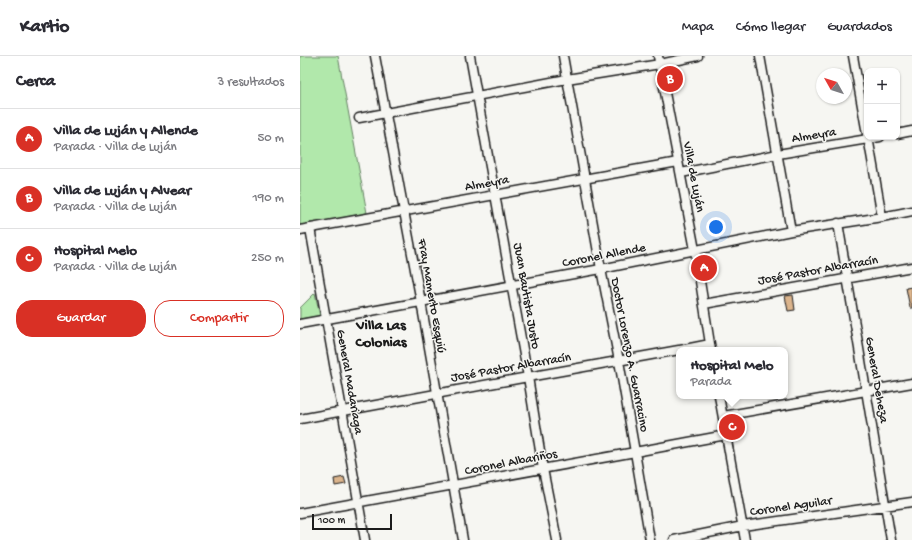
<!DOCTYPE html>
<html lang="es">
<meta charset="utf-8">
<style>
:root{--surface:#fff;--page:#f7f7f7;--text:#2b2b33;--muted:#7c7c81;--line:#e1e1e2;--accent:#d93025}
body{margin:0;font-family:"Gochi Hand",sans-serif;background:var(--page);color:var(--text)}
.controls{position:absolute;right:12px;top:12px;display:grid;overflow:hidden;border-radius:8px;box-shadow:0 1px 3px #0004}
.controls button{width:36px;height:36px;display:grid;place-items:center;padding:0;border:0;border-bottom:1px solid var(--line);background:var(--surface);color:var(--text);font:20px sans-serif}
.compass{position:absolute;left:516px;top:12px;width:36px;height:36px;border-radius:50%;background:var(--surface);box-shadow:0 1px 3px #0004;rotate:309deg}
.scale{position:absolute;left:12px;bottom:10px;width:80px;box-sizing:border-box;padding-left:4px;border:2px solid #1c1c1c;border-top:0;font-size:11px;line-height:14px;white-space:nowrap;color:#1c1c1c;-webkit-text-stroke:3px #f6f6f2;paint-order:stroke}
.you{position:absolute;left:416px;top:171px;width:14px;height:14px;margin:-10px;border:3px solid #fff;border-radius:50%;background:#1a73e8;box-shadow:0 0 0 6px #1a73e833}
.badge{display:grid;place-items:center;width:26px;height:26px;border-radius:50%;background:var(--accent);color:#fff;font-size:13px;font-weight:700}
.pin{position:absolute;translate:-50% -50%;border:2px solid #fff;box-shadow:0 1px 4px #0006}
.popup{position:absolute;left:376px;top:291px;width:112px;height:52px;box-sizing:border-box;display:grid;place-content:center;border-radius:8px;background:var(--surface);filter:drop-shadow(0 1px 3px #0005);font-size:13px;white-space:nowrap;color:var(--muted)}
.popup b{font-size:15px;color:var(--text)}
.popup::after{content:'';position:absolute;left:50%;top:100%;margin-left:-8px;border:8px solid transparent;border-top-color:var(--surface)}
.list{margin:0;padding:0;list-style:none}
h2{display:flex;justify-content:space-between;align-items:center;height:52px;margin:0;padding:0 16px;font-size:17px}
h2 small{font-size:13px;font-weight:400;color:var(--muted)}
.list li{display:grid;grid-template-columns:26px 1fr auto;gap:12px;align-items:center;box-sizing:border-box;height:60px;padding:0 16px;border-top:1px solid var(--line)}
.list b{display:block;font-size:15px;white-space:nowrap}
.list p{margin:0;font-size:13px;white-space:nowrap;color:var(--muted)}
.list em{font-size:13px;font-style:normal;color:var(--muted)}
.actions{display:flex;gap:8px;padding:12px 16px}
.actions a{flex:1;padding:9px 0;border:1px solid var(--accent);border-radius:16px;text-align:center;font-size:14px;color:var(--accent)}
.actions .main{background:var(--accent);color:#fff}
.map{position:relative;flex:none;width:612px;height:484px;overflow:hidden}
header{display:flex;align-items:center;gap:24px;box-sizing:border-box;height:56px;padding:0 20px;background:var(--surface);border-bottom:1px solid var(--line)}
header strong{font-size:19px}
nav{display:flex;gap:22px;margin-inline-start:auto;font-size:14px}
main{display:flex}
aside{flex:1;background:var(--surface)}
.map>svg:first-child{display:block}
.green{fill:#b1e8ab;stroke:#668264}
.building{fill:#dbb48c;stroke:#1c1c1c}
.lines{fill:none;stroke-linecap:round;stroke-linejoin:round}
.minor-casing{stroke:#1c1c1c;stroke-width:11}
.minor{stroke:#f6f6f2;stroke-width:8}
.labels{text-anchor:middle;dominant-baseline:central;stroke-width:3;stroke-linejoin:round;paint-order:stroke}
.street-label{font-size:13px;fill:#1c1c1c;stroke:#f6f6f2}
.quarter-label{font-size:15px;font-weight:bold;fill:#1c1c1c;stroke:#f6f6f2}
</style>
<header>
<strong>Kartio</strong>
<nav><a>Mapa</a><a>Cómo llegar</a><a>Guardados</a></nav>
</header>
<main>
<aside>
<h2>Cerca<small>3 resultados</small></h2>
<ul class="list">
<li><span class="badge">A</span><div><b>Villa de Luján y Allende</b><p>Parada · Villa de Luján</p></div><em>50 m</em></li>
<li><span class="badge">B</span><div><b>Villa de Luján y Alvear</b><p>Parada · Villa de Luján</p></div><em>190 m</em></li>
<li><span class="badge">C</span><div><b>Hospital Melo</b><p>Parada · Villa de Luján</p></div><em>250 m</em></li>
</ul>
<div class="actions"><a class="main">Guardar</a><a>Compartir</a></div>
</aside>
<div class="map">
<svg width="612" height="484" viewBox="0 0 612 484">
<rect width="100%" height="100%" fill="#f6f6f2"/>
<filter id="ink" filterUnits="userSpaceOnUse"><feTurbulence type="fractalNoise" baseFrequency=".025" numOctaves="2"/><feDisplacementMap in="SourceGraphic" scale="8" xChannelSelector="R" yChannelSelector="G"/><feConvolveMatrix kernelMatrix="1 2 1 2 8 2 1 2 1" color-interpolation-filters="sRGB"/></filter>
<g filter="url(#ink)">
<path class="green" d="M0,0H38L67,157L0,170Z
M15,237L20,260L0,263V252Z"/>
<path class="building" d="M612,231V252H610L606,232Z
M493,239L495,254L488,255L485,240Z
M44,421L46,428L35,430L34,423Z"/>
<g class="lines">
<defs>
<path id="minor" d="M75,0L121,246L163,484
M170,0L228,321L243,413L257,484
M263,0L301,213L319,305L335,396L350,484
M358,0L395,194L411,294
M460,0L491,175
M553,0L567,78
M59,62L267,23L360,8L398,0
M597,78L612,75
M568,81L582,161
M381,117L478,98L580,81
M538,167L591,484
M10,172L65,484
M0,174L378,106
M404,248L612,211
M0,268L301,213L491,175L582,161L612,155
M380,294L410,288
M419,340L445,484
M423,360L612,327
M0,363L228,321L379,294
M0,457L335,396L426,379
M374,484L443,470L612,446"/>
</defs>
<use href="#minor" class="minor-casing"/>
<use href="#minor" class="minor"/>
</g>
</g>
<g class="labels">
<g class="street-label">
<text transform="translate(514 80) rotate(-9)">Almeyra</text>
<text transform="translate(393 121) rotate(79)">Villa de Luján</text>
<text transform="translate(187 128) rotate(-10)">Almeyra</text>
<text transform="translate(304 200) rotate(-11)">Coronel Allende</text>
<text transform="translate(518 215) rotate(-10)">José Pastor Albarracín</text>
<text transform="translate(131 240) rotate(80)">Fray Mamerto Esquiú</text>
<text transform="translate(226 240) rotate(80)">Juan Bautista Justo</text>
<text transform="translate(329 299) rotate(79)">Doctor Lorenzo A. Guarracino</text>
<text transform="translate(211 312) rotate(-10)">José Pastor Albarracín</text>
<text transform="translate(576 324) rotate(80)">General Deheza</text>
<text transform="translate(49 326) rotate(80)">General Madariaga</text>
<text transform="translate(211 407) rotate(-11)">Coronel Albariños</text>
<text transform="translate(491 451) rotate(-8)">Coronel Aguilar</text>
</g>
<g class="quarter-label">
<text x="81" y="270">Villa Las<tspan x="81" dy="17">Colonias</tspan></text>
</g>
</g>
</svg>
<div class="controls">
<button>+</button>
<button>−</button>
</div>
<svg class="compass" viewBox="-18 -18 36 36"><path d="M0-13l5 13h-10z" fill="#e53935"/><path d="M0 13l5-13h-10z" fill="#7c7c81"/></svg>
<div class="scale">100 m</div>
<div class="you"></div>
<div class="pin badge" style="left:404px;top:212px">A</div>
<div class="pin badge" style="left:370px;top:23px">B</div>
<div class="pin badge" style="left:432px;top:371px">C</div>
<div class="popup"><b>Hospital Melo</b>Parada</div>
</div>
</main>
